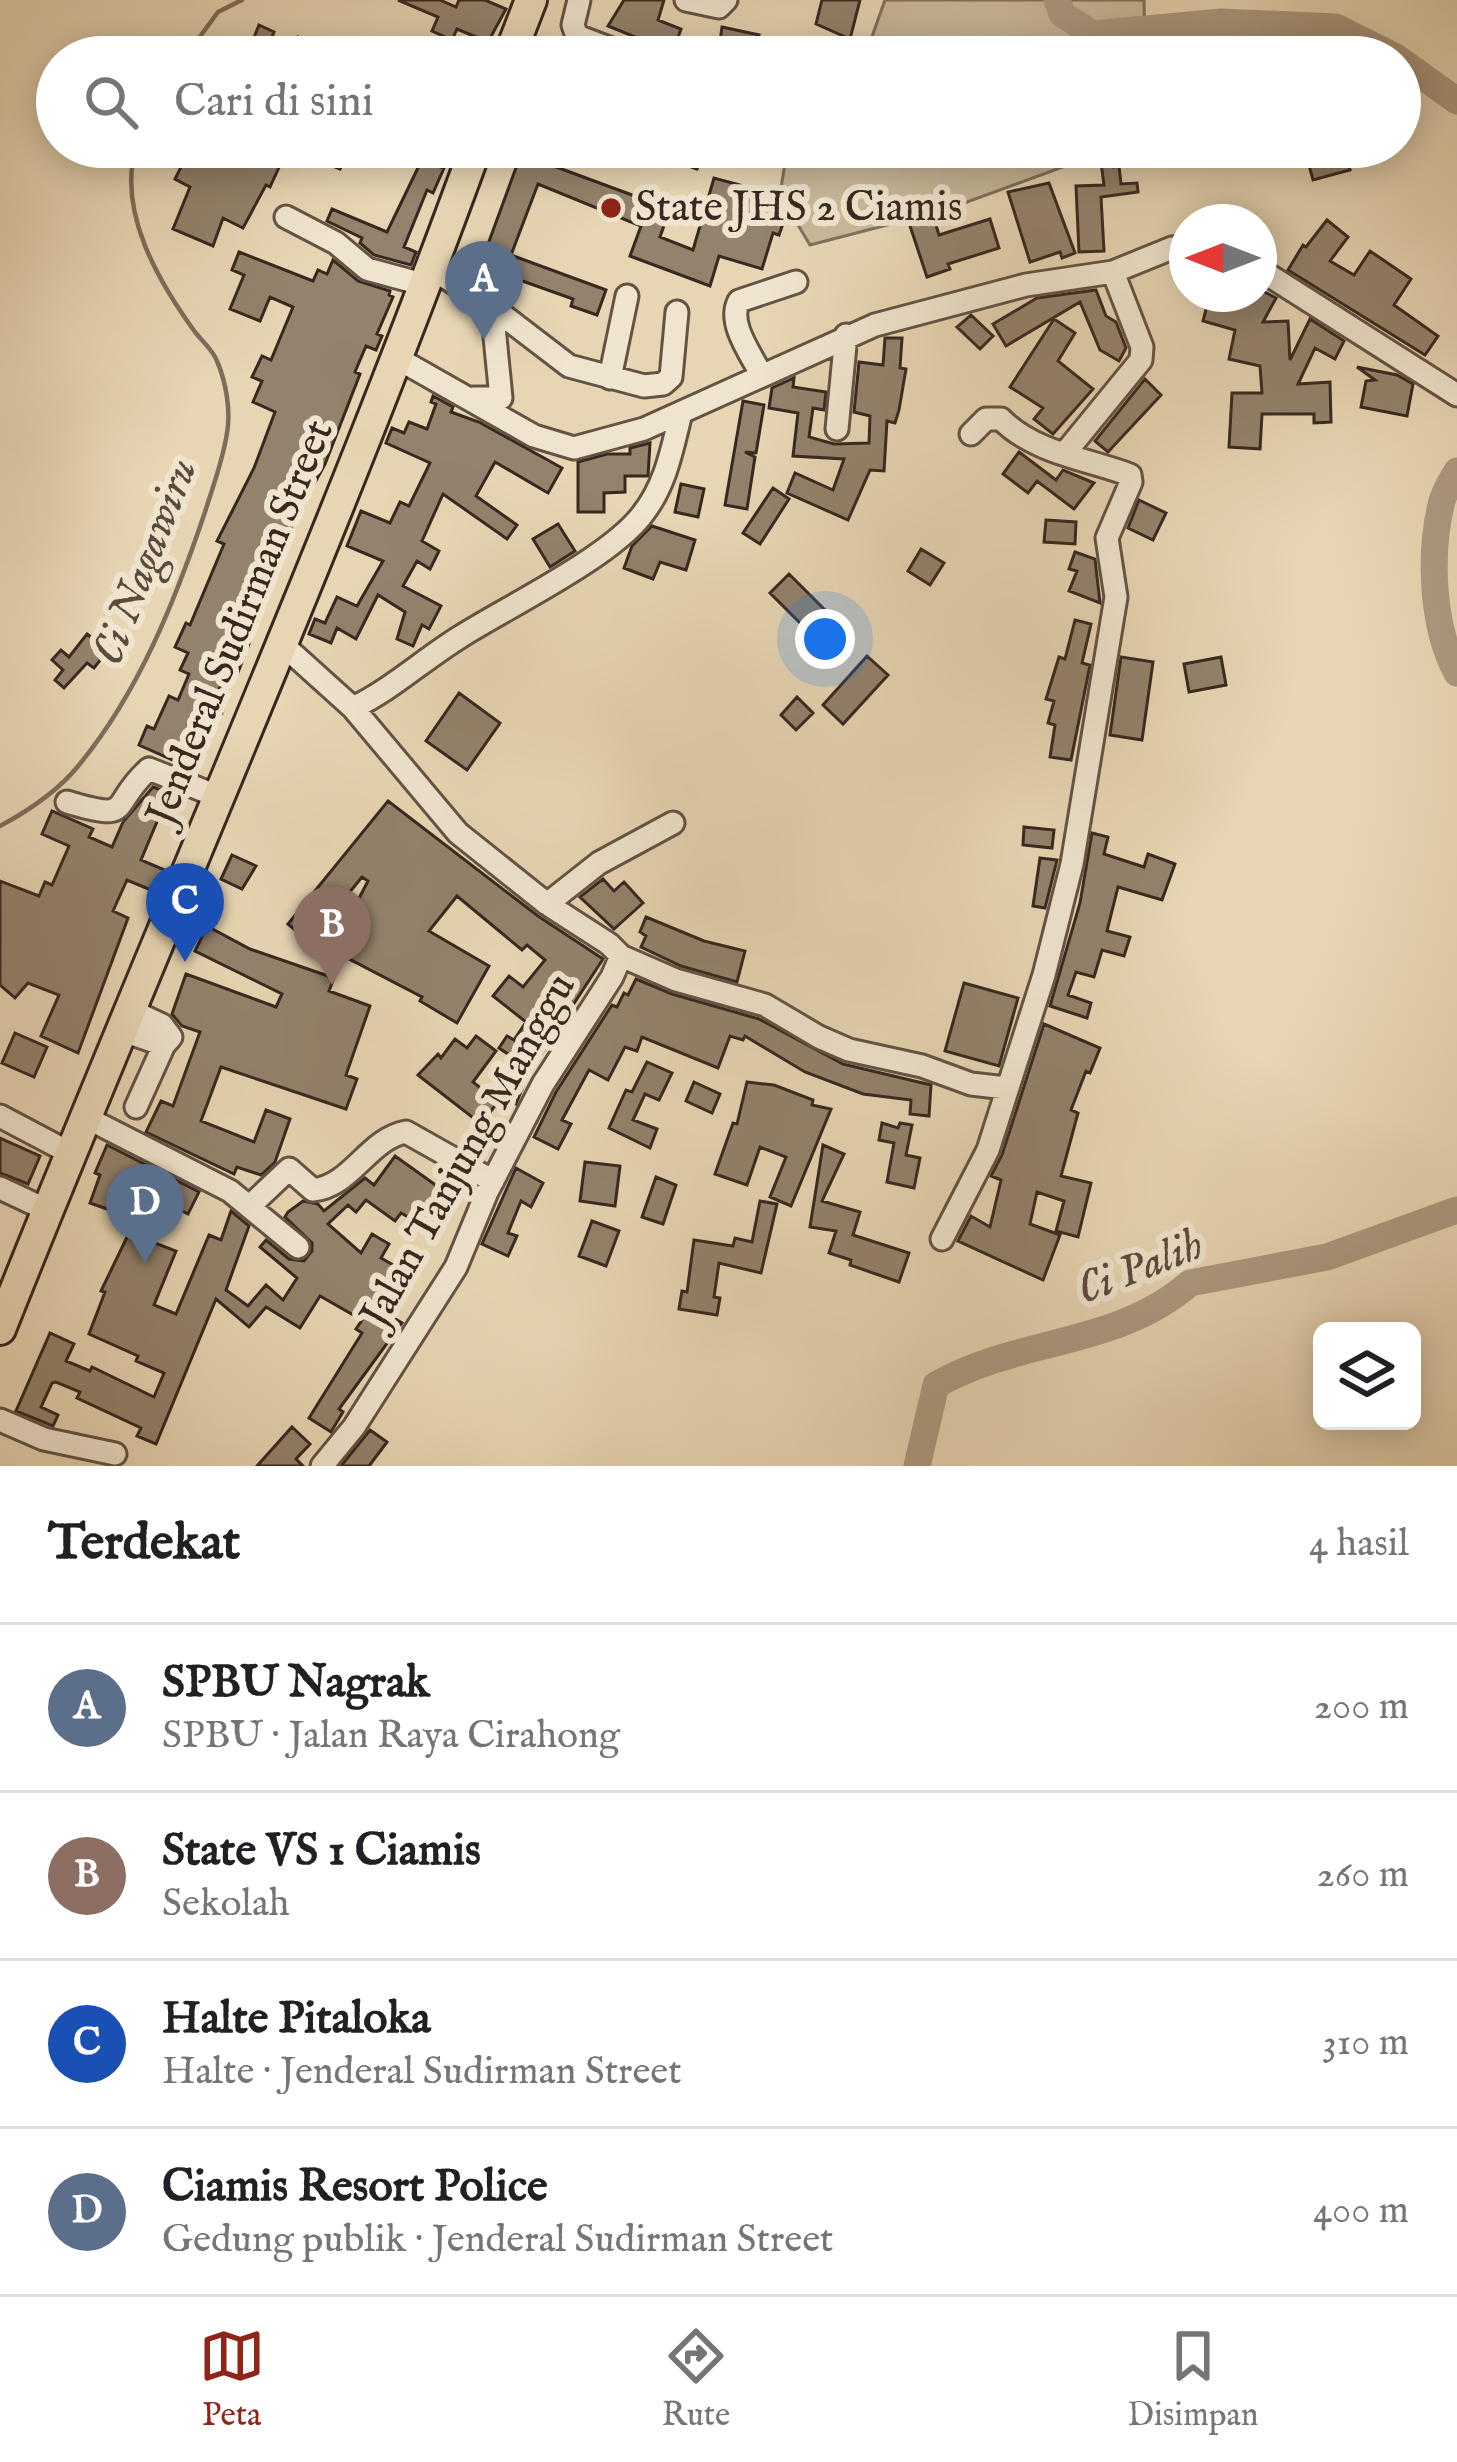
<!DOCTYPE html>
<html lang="id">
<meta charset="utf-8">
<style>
:root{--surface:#fff;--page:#f2f2f2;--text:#202124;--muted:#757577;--line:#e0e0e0;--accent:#8f2418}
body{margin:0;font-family:"IM FELL English",serif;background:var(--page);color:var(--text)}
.controls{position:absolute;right:36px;bottom:36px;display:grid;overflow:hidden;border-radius:18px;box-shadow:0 6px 30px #0003}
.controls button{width:108px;height:108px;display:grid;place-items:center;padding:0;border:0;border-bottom:3px solid var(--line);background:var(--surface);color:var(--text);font:60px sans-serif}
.compass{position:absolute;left:1169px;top:204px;width:108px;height:108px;border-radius:50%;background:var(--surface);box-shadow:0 6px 30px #0003;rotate:270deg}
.you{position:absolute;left:825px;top:639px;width:42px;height:42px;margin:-30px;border:9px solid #fff;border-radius:50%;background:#1a73e8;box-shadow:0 0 0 18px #1a73e833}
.badge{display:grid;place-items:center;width:78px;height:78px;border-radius:50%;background:var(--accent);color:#fff;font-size:39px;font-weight:700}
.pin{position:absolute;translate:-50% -99px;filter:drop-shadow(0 3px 6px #0008)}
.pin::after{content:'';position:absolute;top:63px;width:42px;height:36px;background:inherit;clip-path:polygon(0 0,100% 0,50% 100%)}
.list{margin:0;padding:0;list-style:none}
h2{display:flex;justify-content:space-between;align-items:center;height:156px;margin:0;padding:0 48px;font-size:51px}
h2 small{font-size:39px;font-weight:400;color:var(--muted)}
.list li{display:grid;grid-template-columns:78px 1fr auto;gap:36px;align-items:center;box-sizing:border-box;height:168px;padding:0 48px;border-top:3px solid var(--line)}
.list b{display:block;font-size:45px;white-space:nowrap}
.list p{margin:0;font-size:39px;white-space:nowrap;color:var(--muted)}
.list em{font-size:39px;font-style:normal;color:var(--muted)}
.icon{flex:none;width:66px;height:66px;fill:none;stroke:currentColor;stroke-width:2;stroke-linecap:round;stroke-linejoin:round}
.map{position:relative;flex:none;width:1457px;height:1466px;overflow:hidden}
.search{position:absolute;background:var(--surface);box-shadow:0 6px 30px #0003;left:36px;right:36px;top:36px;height:132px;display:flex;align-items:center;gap:30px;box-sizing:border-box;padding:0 42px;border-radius:66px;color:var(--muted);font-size:45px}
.sheet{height:828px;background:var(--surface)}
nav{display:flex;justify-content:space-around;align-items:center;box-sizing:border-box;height:168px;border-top:3px solid var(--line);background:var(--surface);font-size:33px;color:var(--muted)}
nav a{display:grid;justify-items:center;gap:6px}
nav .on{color:var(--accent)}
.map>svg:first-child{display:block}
.green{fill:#c9b89a;stroke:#80705d;stroke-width:3}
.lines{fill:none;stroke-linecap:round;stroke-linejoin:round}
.stream{stroke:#7e6c5a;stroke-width:4.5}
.river{stroke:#ac9a81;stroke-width:27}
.building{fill:#93826c;stroke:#382820;stroke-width:3}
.minor-casing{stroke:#645345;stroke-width:27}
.highway-casing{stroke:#382820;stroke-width:36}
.minor{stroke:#efe4ce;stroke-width:21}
.highway{stroke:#e7d5b3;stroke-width:30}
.poi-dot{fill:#8f2418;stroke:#efe4ce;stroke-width:4.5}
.labels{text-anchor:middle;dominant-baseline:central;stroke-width:12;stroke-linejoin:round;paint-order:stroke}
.poi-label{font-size:42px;fill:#382820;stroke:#efe4ce;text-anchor:start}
.street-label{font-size:42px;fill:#382820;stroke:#efe4ce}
.water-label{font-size:45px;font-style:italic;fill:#5b4a3d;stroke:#efe4ce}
</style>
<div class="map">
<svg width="1457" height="1466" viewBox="0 0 1457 1466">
<rect width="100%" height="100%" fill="#e7d5b3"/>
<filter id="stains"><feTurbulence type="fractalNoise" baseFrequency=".00167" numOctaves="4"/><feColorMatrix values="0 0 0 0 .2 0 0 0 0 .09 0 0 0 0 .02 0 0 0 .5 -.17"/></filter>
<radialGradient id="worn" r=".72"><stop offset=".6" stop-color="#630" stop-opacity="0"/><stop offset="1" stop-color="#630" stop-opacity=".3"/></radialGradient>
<path class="green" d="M885,0H1144L1145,57H910L869,45Z
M779,147H1061L1071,164L945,210L810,245L780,195L787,150Z"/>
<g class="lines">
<path class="stream" d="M185,57L218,12L242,0
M0,826C28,811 59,790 79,765C139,692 175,601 205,512C213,486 223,460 227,433C231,411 226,382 217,361C213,350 202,341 195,332C158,281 117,211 136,147"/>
<path class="river" d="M1057,0L1062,14L1093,34L1221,22L1336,27L1396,57
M1400,60L1457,101
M1457,471C1451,482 1443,493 1441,505C1429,556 1432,627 1457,673
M917,1466L936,1385C1017,1338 1117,1347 1190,1283L1327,1257L1457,1210"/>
</g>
<path class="building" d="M398,0H440L456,7L459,0H485L506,9L488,42L457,29L452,40L432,31L438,17Z
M624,0H664L658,20L681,29L671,57H631L638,38L608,26Z
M822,0H860L850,39L816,24Z
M259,25L274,32L264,57H246Z
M722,27L759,35L754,54L720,41Z
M298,37L336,57H288Z
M164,147H350L340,169L316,159L314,164L286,152L270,187L266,185L243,228L223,218L213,246L173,229L190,187L175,179L186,157Z
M428,147H445L437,166L444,168L433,193L427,190L404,247L416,252L411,265L374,255L360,243L362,238L327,221L332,209L387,232Z
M676,147H705L697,169L672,160Z
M1099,147H1114V167L1119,166L1121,184L1137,183L1138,192L1101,197L1104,251L1079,252L1076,186L1104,185Z
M1186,147H1265V161L1186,164Z
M1304,147H1344L1350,170L1313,180Z
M521,154L670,209L660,237L693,250L714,178L740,185L737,195L787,212L779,235L773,233L762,269L719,256L710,286L630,256L641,226L538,184L511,255L606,290L597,315L571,306L573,299L480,266Z
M1049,183L1075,253L1062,258L1060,252L1030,262L1008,192Z
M932,212L939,235L990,219L999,248L948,264L950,269L927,277L908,220Z
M1327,220L1348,237L1330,261L1354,275L1370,251L1411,279L1394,305L1438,336L1425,355L1288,270L1303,245L1306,247Z
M239,252L313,281L318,270L327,274L333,260L358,281L390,291L389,295L393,297L377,334L382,336L376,350L366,346L355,372L360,374L325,464L312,488L309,487L278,557L282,558L237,675L227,671L217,694L227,699L222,713L212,708L195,748L204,751L195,770L139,745L147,726L154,729L169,696L178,700L189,674L180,670L188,653L175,647L186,623L190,625L224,544L217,541L254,468L275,412L253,402L262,381L252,377L262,356L271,360L293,307L270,297L260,321L230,309L244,275L232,270Z
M1259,289L1276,298L1263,322L1288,321L1290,360L1310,319L1344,341L1335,359L1315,348L1298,384L1330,382L1331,422L1314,423V414H1262L1260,449L1229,447L1232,393H1262L1260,366L1229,359L1235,330L1203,321L1210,294H1259Z
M1096,290L1106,316L1116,322L1126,348L1119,361L1100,350L1080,302L1006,346L993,324L1037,298Z
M971,315L993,336L980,349L957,327Z
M1054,319L1075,333L1058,361L1093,389L1053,434L1034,419L1043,408L1010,387Z
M885,338H902L900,368L906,369L899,410L895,423L887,421L884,471L870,470L848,520L787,493L795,473L833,490L844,459L793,456L798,413L769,408L772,388L794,378L793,387L826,392L824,410L813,408L809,437L834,444L869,443L870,416L854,412L859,362L883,365Z
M1357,367L1397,375L1413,384L1407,416L1361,407L1366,381L1375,380Z
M1145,379L1161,395L1108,452L1095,441Z
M433,396L453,407L451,412L479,422L562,468L548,493L495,462L476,496L517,525L507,539L443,494L422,541L439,551L430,569L417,561L403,586L441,606L429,629L422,625L413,646L397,639L405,612L378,595L356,639L337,628L331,643L309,634L315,619L325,623L337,597L357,606L383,561L347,546L361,511L390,523L400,502L409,506L430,463L386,443L392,428L404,433L409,422L427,429L436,404L431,402Z
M743,401L764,405L756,453L745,452L755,457L747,509L725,505Z
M650,443L648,476H625V492L604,493V512H578V462L607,454H630V448Z
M1019,452L1056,480L1063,470L1094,483L1074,509L1037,481L1028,493L1003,474Z
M681,484L704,489L698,517L675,512Z
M773,488L789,499L760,544L743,533Z
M1139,500L1166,513L1153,540L1128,528Z
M1046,520L1076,522L1075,544L1044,542Z
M558,524L575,551L550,567L533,539Z
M652,526L695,540L686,570L660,562L653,579L624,568L632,546Z
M921,549L944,563L930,585L908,571Z
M1075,552L1095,559L1100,603L1069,591L1077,571L1069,569Z
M789,574L841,626L822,645L770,593Z
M1075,620L1091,624L1082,663L1090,665L1071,760L1050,757L1055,725L1048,723L1054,701L1046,699L1059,657L1065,659Z
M87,634L108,650L94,668L87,663L64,688L55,680L63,670L52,660L61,650L69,657Z
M867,656L888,675L843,724L823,705Z
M1121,657L1153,662L1142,740L1110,735Z
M1221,657L1226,685L1189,692L1184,664Z
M459,693L500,723L467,770L426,741Z
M797,697L813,713L796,730L781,715Z
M153,787L169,793L141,860L167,871L158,893L127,880L113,911L128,918L78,1053L41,1036L59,995L28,983L15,998L0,985V881L39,896L45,882L52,885L69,846L42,834L52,811L93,829L89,837L112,847L123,822Z
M388,801L538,916L603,959L528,1074L516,1104L501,1094L520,1062L499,1048L507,1036L514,1040L526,1022L493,996L509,976L523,987L545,960L527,945L522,950L457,896L429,931L489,966L457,1023L420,1001L422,997L332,950L368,881L362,877L309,942L288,924Z
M1024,827L1054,830L1052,848L1023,845Z
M1092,833L1108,837L1104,854L1144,867L1148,854L1175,864L1162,900L1118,887L1107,931L1130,937L1124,956L1102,950L1094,977L1076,972L1068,995L1091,1003L1087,1018L1050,1006L1080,903Z
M232,855L256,866L242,889L221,879Z
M1040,858L1057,860L1045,908L1033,906Z
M603,879L614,891L624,882L643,903L614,929L580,897Z
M646,917L704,941L745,951L737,982L681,966L641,947L646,936L640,932Z
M207,926L250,949L334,978L329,991L370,1006L346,1075L357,1079L346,1109L221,1067L201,1121L254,1142L266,1110L290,1119L275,1162L261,1175L237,1167L234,1174L146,1132L161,1101L173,1106L200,1032L182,1026L172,1014L186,974L276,1007L282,994L195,951Z
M636,979L672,994L759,1019L843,1064L931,1085L929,1116L910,1114L911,1100L863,1094L805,1072L745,1036L743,1040L730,1036L718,1068L642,1037L637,1051L625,1047L608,1080L589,1070L562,1120L571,1124L558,1149L534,1137L556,1092L612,1005L617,1007L624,993L628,995Z
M964,983L1018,998L999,1066L945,1051Z
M1044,1024L1100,1048L1090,1073L1086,1071L1071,1110L1078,1113L1061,1176L1091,1183L1078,1237L1056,1231L1064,1201L1037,1192L1030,1224L1060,1235L1043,1280L958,1241L971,1216L990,1227L1001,1180L991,1176L1002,1155Z
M15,1033L47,1047L34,1077L2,1063Z
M476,1036L496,1051L473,1082L498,1102L481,1124L418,1075L438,1054L441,1058L455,1039L467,1048Z
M647,1062L672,1073L659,1100L645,1094L633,1120L657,1129L650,1148L609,1128L626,1090L632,1092Z
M694,1082L720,1094L712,1113L686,1101Z
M747,1082L774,1085L813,1100L812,1105L831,1109L791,1206L770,1197L786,1157L760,1147L747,1185L715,1174L733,1123L737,1124Z
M882,1123L898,1128L900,1123L912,1125L906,1155L920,1158L914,1188L887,1182L894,1143L879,1140Z
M0,1138L40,1156L28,1184L0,1173Z
M107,1145L199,1192L188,1214L165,1202L162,1207L141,1196L135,1208L115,1198L110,1210L90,1203L100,1175L95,1173Z
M823,1145L844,1154L822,1201L860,1212L853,1235L909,1253L899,1282L850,1265L851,1260L829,1253L836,1231L810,1227Z
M395,1156L437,1186L446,1172L473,1187L469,1197L459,1190L434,1232L401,1213L395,1221L366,1200L356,1212L348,1205L328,1224L361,1253L372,1234L389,1244L381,1258L395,1266L372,1305L402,1323L339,1409L343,1412L331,1432L309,1418L362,1333L356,1329L362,1320L320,1296L300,1328L266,1307L249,1327L216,1299L156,1444L137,1436L141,1428L77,1398L80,1392L56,1382L52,1383L41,1407L58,1415L53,1426L16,1411L50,1333L74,1344L66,1361L90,1371L92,1367L154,1397L164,1373L136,1361L138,1356L89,1334L105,1292L101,1291L129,1233L176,1251L154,1305L176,1314L209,1235L221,1240L231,1211L249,1226L226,1290L248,1306L266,1285L283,1300L297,1278L260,1247L266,1240L289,1259L304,1261L312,1251V1243L285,1217L288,1212L303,1201L318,1204L324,1211L365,1178L374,1185Z
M585,1162L620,1166L615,1206L580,1201Z
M516,1168L543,1183L531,1207L521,1201L508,1233L517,1236L508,1256L482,1244Z
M656,1177L676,1185L663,1224L642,1217Z
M760,1201L777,1204L761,1273L719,1263L714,1297L720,1298L717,1315L679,1309L682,1291L687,1292L694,1240L733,1246L735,1238L752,1242Z
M592,1221L619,1231L606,1266L579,1256Z
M292,1427L310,1444L296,1459L303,1466H257Z
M370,1430L387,1442L369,1466H341Z"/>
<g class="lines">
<defs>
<path id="minor" d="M579,0L573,25L577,36L614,50
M686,0L719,7L726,0
M286,217L336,243L367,269L422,284
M429,267L492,307L569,366L644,386L663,384L671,377L677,312
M1259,269L1457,395
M395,357L534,436L574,448L644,429L875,325L1026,285L1113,272L1172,248L1187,247
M762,376C751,354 727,323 739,301L796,282
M610,378L627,296
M473,398H501L492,307
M837,429L846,335
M1065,453L1141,360L1142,347L1113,272
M282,644L353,708L458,833L547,904L609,944L621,956L612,977L543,1084L487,1192L456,1267L354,1427L322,1466
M353,708C392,689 423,660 460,637C509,606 609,558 642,515C666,485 672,449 681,413
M67,802C136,823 108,805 149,769L217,796
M547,904L599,863L673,823
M621,956L676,980L765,1005L819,1037L849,1050L922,1066L971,1084L1006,1088
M121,1030L164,1045L171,1037L162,1025L130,1010
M136,1107L164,1045
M0,1116L70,1153
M85,1117L230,1191L298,1247
M0,1188L47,1210
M250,1206L289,1169L313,1190C352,1186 368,1139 406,1132L493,1181
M942,1239L988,1150L1044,975L1072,864L1116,597L1107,538L1131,482L1130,475C1088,459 1034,453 1001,419H986L971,434
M0,1420L44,1439L115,1454"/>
<path id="highway" d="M509,57L531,0
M0,1329C157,934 331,546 476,147"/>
</defs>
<use href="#minor" class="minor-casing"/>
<use href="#highway" class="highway-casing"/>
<use href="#minor" class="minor"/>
<use href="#highway" class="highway"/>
</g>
<circle class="poi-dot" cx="611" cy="208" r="12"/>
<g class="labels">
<g class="poi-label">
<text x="635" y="208">State JHS 2 Ciamis</text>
</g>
<g class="street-label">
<text transform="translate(241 623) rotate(-68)">Jenderal Sudirman Street</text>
<text transform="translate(469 1151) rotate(-61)">Jalan Tanjung Manggu</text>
</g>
<g class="water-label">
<text transform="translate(146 562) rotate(-69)">Ci Nagawiru</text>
<text transform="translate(1140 1268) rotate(-22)">Ci Palih</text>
</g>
</g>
<rect width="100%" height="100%" filter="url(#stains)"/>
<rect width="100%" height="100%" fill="url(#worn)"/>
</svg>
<div class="controls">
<button><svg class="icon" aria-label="layers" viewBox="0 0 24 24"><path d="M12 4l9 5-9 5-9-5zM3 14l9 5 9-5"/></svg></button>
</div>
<svg class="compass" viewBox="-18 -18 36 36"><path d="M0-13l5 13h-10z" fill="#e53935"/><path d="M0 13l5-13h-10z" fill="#757577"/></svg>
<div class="you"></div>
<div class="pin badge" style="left:484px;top:340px;background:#5c6f8a">A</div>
<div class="pin badge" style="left:332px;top:985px;background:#8d6e63">B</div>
<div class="pin badge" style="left:185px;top:962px;background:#1a4fb4">C</div>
<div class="pin badge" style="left:145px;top:1263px;background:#5c6f8a">D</div>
<div class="search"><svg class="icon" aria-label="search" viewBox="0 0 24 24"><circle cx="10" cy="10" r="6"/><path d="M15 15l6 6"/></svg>Cari di sini</div>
</div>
<section class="sheet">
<h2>Terdekat<small>4 hasil</small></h2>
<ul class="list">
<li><span class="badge" style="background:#5c6f8a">A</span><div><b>SPBU Nagrak</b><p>SPBU · Jalan Raya Cirahong</p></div><em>200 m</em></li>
<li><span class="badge" style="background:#8d6e63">B</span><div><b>State VS 1 Ciamis</b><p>Sekolah</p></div><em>260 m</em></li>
<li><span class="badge" style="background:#1a4fb4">C</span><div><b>Halte Pitaloka</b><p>Halte · Jenderal Sudirman Street</p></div><em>310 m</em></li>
<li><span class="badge" style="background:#5c6f8a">D</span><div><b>Ciamis Resort Police</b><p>Gedung publik · Jenderal Sudirman Street</p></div><em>400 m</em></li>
</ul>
</section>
<nav>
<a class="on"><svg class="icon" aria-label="map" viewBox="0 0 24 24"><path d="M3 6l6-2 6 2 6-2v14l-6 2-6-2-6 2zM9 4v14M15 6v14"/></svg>Peta</a>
<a><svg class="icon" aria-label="directions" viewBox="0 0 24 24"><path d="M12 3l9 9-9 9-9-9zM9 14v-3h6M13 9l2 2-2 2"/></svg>Rute</a>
<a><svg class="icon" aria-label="saved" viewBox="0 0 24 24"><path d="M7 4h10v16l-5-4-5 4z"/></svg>Disimpan</a>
</nav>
